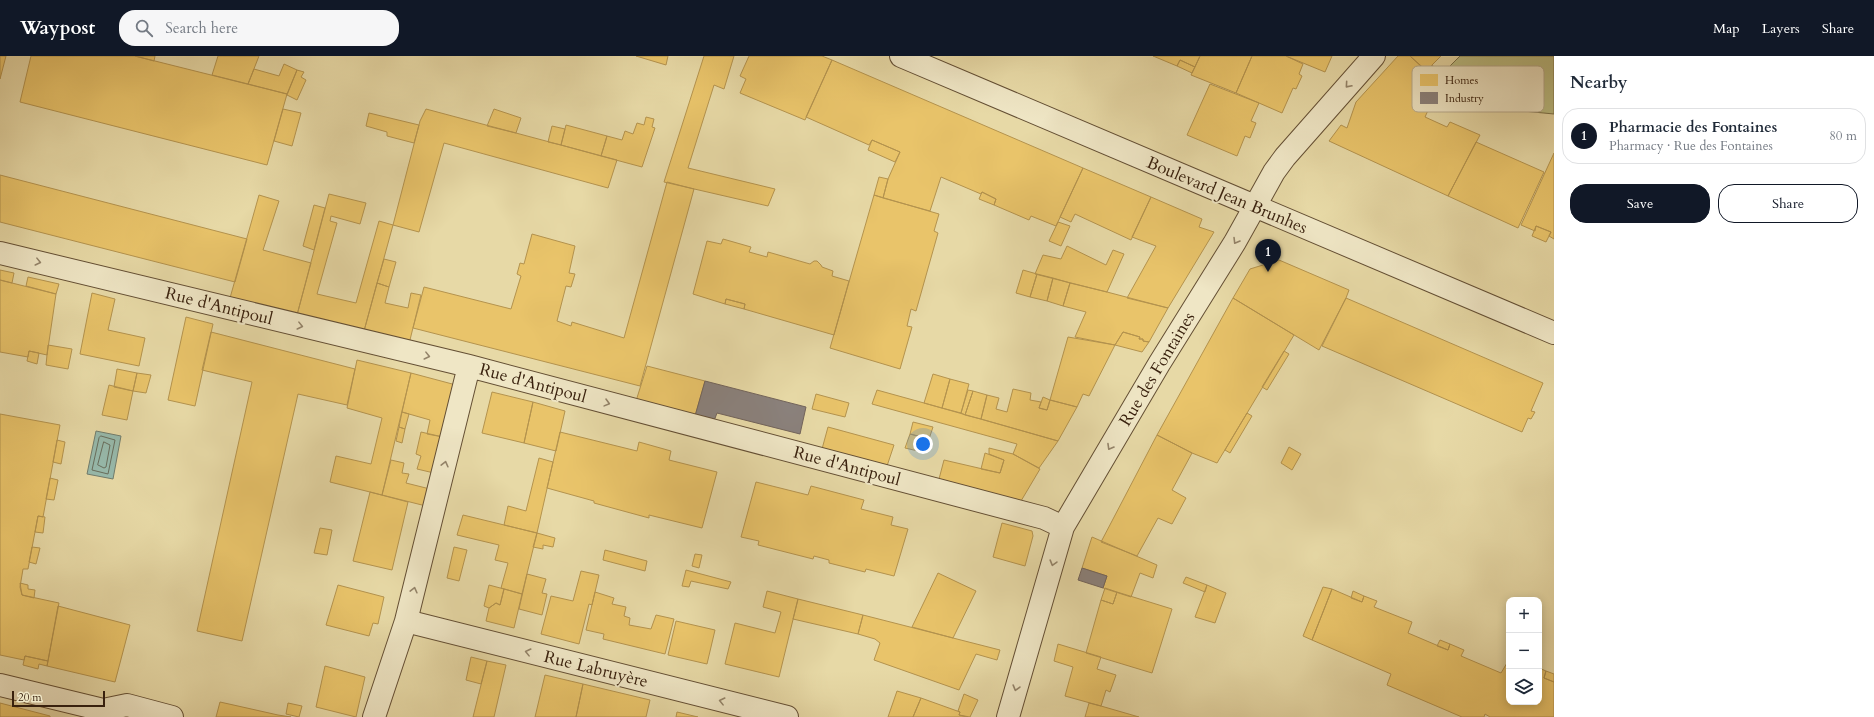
<!DOCTYPE html>
<meta charset="utf-8">
<style>
:root{--surface:#fff;--page:#f6f6f7;--text:#1f2937;--muted:#747a83;--line:#e0e1e3;--accent:#111827}
body{margin:0;font-family:Cardo,serif;background:var(--page);color:var(--text)}
.controls{position:absolute;right:12px;bottom:12px;display:grid;overflow:hidden;border-radius:8px;box-shadow:0 2px 10px #0003}
.controls button{width:36px;height:36px;display:grid;place-items:center;padding:0;border:0;border-bottom:1px solid var(--line);background:var(--surface);color:var(--text);font:20px sans-serif}
.scale{position:absolute;left:12px;bottom:10px;width:93px;box-sizing:border-box;padding-left:4px;border:2px solid #39210e;border-top:0;font-size:11px;line-height:14px;white-space:nowrap;color:#39210e;-webkit-text-stroke:3px #efe6c5;paint-order:stroke}
.you{position:absolute;left:923px;top:388px;width:14px;height:14px;margin:-10px;border:3px solid #fff;border-radius:50%;background:#1a73e8;box-shadow:0 0 0 6px #1a73e833}
.badge{display:grid;place-items:center;width:26px;height:26px;border-radius:50%;background:var(--accent);color:#fff;font-size:13px;font-weight:700}
.pin{position:absolute;translate:-50% -33px;filter:drop-shadow(0 1px 2px #0008)}
.pin::after{content:'';position:absolute;top:21px;width:14px;height:12px;background:inherit;clip-path:polygon(0 0,100% 0,50% 100%)}
.list{margin:0;padding:0;list-style:none}
h2{display:flex;justify-content:space-between;align-items:center;height:52px;margin:0;padding:0 16px;font-size:17px}
h2 small{font-size:13px;font-weight:400;color:var(--muted)}
.list li{display:grid;grid-template-columns:26px 1fr auto;gap:12px;align-items:center;box-sizing:border-box;height:56px;margin:0 8px 8px;padding:0 8px;border:1px solid var(--line);border-radius:16px}
.list b{display:block;font-size:15px;white-space:nowrap}
.list p{margin:0;font-size:13px;white-space:nowrap;color:var(--muted)}
.list em{font-size:13px;font-style:normal;color:var(--muted)}
.actions{display:flex;gap:8px;padding:12px 16px}
.actions a{flex:1;padding:9px 0;border:1px solid var(--accent);border-radius:16px;text-align:center;font-size:14px;color:var(--accent)}
.actions .main{background:var(--accent);color:#fff}
.icon{flex:none;width:22px;height:22px;fill:none;stroke:currentColor;stroke-width:2;stroke-linecap:round;stroke-linejoin:round}
.map{position:relative;flex:none;width:1554px;height:661px;overflow:hidden}
header{display:flex;align-items:center;gap:24px;box-sizing:border-box;height:56px;padding:0 20px;background:var(--accent);color:#fff}
header strong{font-size:19px}
nav{display:flex;gap:22px;margin-inline-start:auto;font-size:14px}
.search{width:280px;height:36px;background:var(--page);display:flex;align-items:center;gap:10px;box-sizing:border-box;padding:0 14px;border-radius:16px;color:var(--muted);font-size:15px}
main{display:flex}
aside{flex:1;background:var(--surface)}
.map>svg:first-child{display:block}
.green{fill:#bbbe83;stroke:#7a7048}
.water{fill:#97baac;stroke:#717d6d}
.homes{fill:#e9c46a;stroke:#b4934e}
.industry{fill:#8a817c;stroke:#72645b}
.lines{fill:none;stroke-linecap:round;stroke-linejoin:round}
.shore{stroke:#686e5d;stroke-width:1}
.minor-casing{stroke:#644f34;stroke-width:24}
.minor{stroke:#efe6c5;stroke-width:22}
.oneway{stroke:#94846a}
.labels{text-anchor:middle;dominant-baseline:central;stroke-width:4;stroke-linejoin:round;paint-order:stroke}
.street-label{font-size:17px;fill:#39210e;stroke:#efe6c5}
.key{fill:#efe6c5;stroke:#b8ab8e;stroke-width:1}
.key-label{font-size:11px;fill:#39210e}
</style>
<header>
<strong>Waypost</strong>
<div class="search"><svg class="icon" aria-label="search" viewBox="0 0 24 24"><circle cx="10" cy="10" r="6"/><path d="M15 15l6 6"/></svg>Search here</div>
<nav><a>Map</a><a>Layers</a><a>Share</a></nav>
</header>
<main>
<div class="map">
<svg width="1554" height="661" viewBox="0 0 1554 661">
<rect width="100%" height="100%" fill="#e7d9a6"/>
<filter id="stains"><feTurbulence type="fractalNoise" baseFrequency=".005" numOctaves="4"/><feColorMatrix values="0 0 0 0 .2 0 0 0 0 .09 0 0 0 0 .02 0 0 0 .5 -.17"/></filter>
<radialGradient id="worn" r=".72"><stop offset=".6" stop-color="#630" stop-opacity="0"/><stop offset="1" stop-color="#630" stop-opacity=".3"/></radialGradient>
<path class="green" d="M1460,0H1554V58L1502,53L1436,24Z"/>
<path class="water" d="M96,375L121,380L113,423L87,418Z"/>
<path class="homes" d="M0,0H6L0,23Z
M31,0H135L287,38L267,109L20,46Z
M135,0H155L154,5Z
M218,0H259L248,28L212,19Z
M636,0H668L666,9Z
M704,0H734L724,33L714,29L688,112L775,133L768,150L664,126Z
M749,0H822L832,4L805,64L740,37L746,23L740,20Z
M1153,0H1200L1195,11L1180,4L1177,10Z
M1200,0H1252L1236,37L1191,19Z
M1252,0H1286L1303,8L1299,18L1302,20L1296,33L1293,32L1282,57L1236,37Z
M1286,0H1332L1325,16Z
M1398,0H1410L1437,24L1417,45L1430,50L1425,61L1447,71L1450,66L1480,79L1448,140L1329,85L1341,69L1347,72L1356,46Z
M1410,0H1441L1426,15Z
M832,4L1083,112L1056,170L1031,160L1029,164L994,149L996,143L982,136L981,138L941,121L930,155L883,142L888,123L900,96L872,84L869,89L806,61Z
M1180,4L1195,11L1192,17L1177,10Z
M284,8L297,14L287,38L248,28L254,13L279,20Z
M1432,9L1442,18L1437,24L1426,15Z
M297,14L304,16L301,21L306,24L297,44L287,39Z
M1210,28L1259,47L1251,65L1256,67L1250,82L1245,80L1237,100L1187,79Z
M283,53L301,57L292,90L274,85Z
M426,53L617,104L608,132L444,87L419,176L393,169L420,65Z
M494,53L521,62L516,77L487,70Z
M369,57L419,69L414,87L387,80V76L366,70Z
M646,61L654,63L652,71L655,72L642,111L601,100L607,80L622,84L625,75L633,78L637,67L644,69Z
M566,69L607,80L601,100L561,89Z
M552,70L565,73L561,89L548,86Z
M872,84L900,96L895,106L868,94Z
M1476,86L1544,116L1518,172L1448,140Z
M1554,97V183L1549,180L1551,176L1536,170L1535,175L1521,169Z
M1083,112L1151,141L1131,184L1075,158L1071,166L1060,161Z
M0,119L247,183L235,226L0,166Z
M879,121L888,123L883,142L874,139Z
M667,126L694,133L640,330L413,272L424,231L511,253L521,220L517,218L520,207L524,208L532,178L575,190L569,217L575,218L571,231L566,230L557,265L571,270L572,266L624,282Z
M982,136L996,143L994,149L979,143Z
M329,138L366,147L360,168L331,160L330,165L337,167L317,238L356,247L379,165L393,169L364,275L297,259Z
M259,139L279,145L263,194L311,207L297,259L230,242Z
M874,139L939,158L934,175L938,177L916,255L911,253L907,270L912,271L900,313L830,292Z
M1151,141L1202,163L1199,171L1214,176L1168,252L1127,242L1156,190L1132,181Z
M314,149L325,152L314,194L303,190Z
M1058,166L1070,170L1061,190L1049,185Z
M1536,170L1551,176L1546,186L1532,180Z
M723,183L751,191L749,196L767,201L768,196L810,208L814,205H817L821,209L822,211L833,215L832,220L849,225L834,279L744,253L745,248L726,243L725,248L693,238L707,185L721,188Z
M1067,190L1106,209L1113,194L1124,198L1107,236L1035,218L1043,199L1061,203Z
M384,203L396,206L389,231L377,227Z
M1279,204L1349,234L1346,242L1319,294L1233,242L1250,213Z
M0,214L14,217L12,227L0,224Z
M1023,214L1037,218L1030,241L1016,237Z
M1037,218L1053,222L1047,245L1030,241Z
M28,221L59,228L56,238L26,230Z
M1053,222L1070,227L1063,250L1047,245Z
M0,224L56,238L47,299L29,295L28,301L0,296Z
M377,227L389,231L385,247L408,252L411,237L421,239L409,288L364,275Z
M1070,227L1107,236L1168,252L1149,286L1143,285V283H1139L1140,281L1123,276L1115,289L1075,281L1086,256L1063,250Z
M92,237L115,243L108,274L145,282L139,310L80,298Z
M1233,242L1294,279L1217,407L1192,397L1157,379Z
M1346,242L1543,327L1531,355L1535,356L1531,363L1528,362L1522,376L1322,290Z
M726,243L745,248L744,253L725,248Z
M186,261L213,268L195,350L168,344Z
M211,276L355,313L347,349L298,338L242,585L197,575L252,326L202,314Z
M1123,276L1140,281L1139,283H1143V285L1149,286L1142,296L1115,289Z
M1068,281L1115,289L1089,340L1083,338L1077,351L1050,344Z
M48,289L72,293L68,313L46,309Z
M29,295L39,297L37,308L27,305Z
M1284,295L1289,298L1267,334L1262,331Z
M357,304L411,317L382,439L330,426L336,400L371,408L382,362L347,352Z
M647,310L705,325L695,360L636,345Z
M117,313L137,317L133,335L114,331Z
M137,317L151,319L146,337L133,335Z
M411,317L456,329L443,381L427,378L430,364L402,356Z
M933,318L950,323L942,352L924,347Z
M950,323L969,328L961,357L942,352Z
M109,329L133,335L127,364L102,359Z
M1013,333L1031,337L1030,344L1041,346L1039,352L1047,354L1050,344L1077,351L1058,385L981,363L987,339L999,342L996,353L1007,356Z
M877,334L924,347L1058,385L1039,412L1013,398L1017,388L872,348Z
M968,334L973,335L965,359L961,357Z
M973,335L987,339L981,363L965,359Z
M492,336L533,346L524,387L482,377Z
M816,338L849,347L845,361L812,353Z
M1043,341L1050,344L1047,354L1039,352Z
M533,346L565,355L556,395L524,387Z
M402,356L409,358L405,373L399,371Z
M1247,357L1252,360L1230,397L1225,394Z
M0,358L60,369L43,461L38,460L28,513H23L20,531L22,539L59,547L48,605L25,600L24,604L0,599Z
M913,366L933,371L929,383L910,378Z
M399,371L405,373L402,387L396,385Z
M828,371L894,389L887,410L822,393Z
M421,376L443,381L434,417L417,413L421,400L416,398Z
M560,376L637,395L639,386L671,395L669,404L717,416L702,472L649,459V462L594,447V445L547,432Z
M910,378L922,381L918,395L905,392Z
M1157,379L1192,397L1172,434L1186,442L1172,468L1158,462L1137,500L1101,486Z
M57,384L65,386L61,408L53,406Z
M1289,391L1301,398L1292,414L1281,407Z
M989,392L1013,398L1040,413L1021,445L939,423L944,404L1000,417L1004,404L989,398Z
M985,397L1004,404L1000,417L981,413Z
M539,402L553,406L537,477L504,469L508,450L526,455Z
M391,404L404,407L402,417L409,418L406,427L430,433L426,450L382,439Z
M50,422L58,424L54,444L46,443Z
M756,426L808,439L811,430L864,444L861,453L893,461L891,469L908,473L894,520L866,513L865,516L829,507V504L814,500L813,503L758,489L759,485L741,481Z
M370,436L408,446L392,514L353,505Z
M463,459L537,477L522,538L501,532L508,507L495,504L499,489L457,479Z
M38,460L45,461L43,477L35,476Z
M1002,467L1032,475L1033,480L1025,510L993,501Z
M320,472L332,474L327,499L314,497Z
M537,477L555,482L553,491L543,489V493L533,491Z
M1092,481L1157,509L1153,522L1140,517L1131,541L1103,532L1107,520L1082,512Z
M32,491L40,492L36,508L29,506Z
M454,491L467,494L459,525L447,522Z
M605,494L647,505L645,515L603,504Z
M695,498L702,499L699,512L692,510Z
M686,514L731,526L728,533L691,525L689,531L682,530Z
M581,515L599,519L592,549L589,548L579,588L541,578L551,540L573,545Z
M938,517L976,535L953,582L912,571Z
M527,518L546,523L542,537L547,538L542,559L519,553Z
M1186,521L1207,529L1205,536L1183,527Z
M20,527L28,529V533L35,534L34,542L22,539Z
M338,529L384,541L378,568L373,567L369,580L326,569Z
M489,529L504,533L500,549L496,547L489,552L484,550Z
M1207,529L1226,537L1215,567L1195,561Z
M1323,531L1332,533L1312,584L1303,580Z
M1105,532L1117,536L1113,548L1101,544Z
M504,533L522,538L514,572L486,565L489,552L496,547L500,549Z
M1332,533L1362,546L1364,540L1377,545L1374,551L1412,566L1408,577L1448,594L1450,588L1464,594L1461,600L1501,617L1507,607H1509V646H1539V612L1546,615L1544,622L1554,626V661H1490L1485,658L1484,661H1462L1387,629L1391,618L1312,584Z
M767,535L798,543L779,621L725,608L735,567L775,577L781,556L763,551Z
M1353,535L1364,540L1362,546L1351,542Z
M595,536L614,542L612,548L626,551L624,560L630,562L629,569L651,573L656,559L674,563L665,598L603,583L604,578L586,574Z
M1117,536L1172,553L1152,617L1086,597L1101,544L1113,548Z
M798,543L863,559L858,578L793,563Z
M58,550L130,569L115,626L47,610Z
M863,559L953,582L1000,594L997,604L976,598L959,634L874,604L880,587L875,583L858,578Z
M676,565L715,574L707,608L668,599Z
M1440,584L1450,588L1448,594L1437,590Z
M1058,588L1101,601L1097,613L1116,619L1110,636L1106,634L1101,650L1065,640L1073,611L1054,605Z
M25,600L48,605L47,610L39,608L38,613L23,609Z
M471,601L487,605L481,628L466,624Z
M487,605L506,609L494,661H473Z
M325,610L365,621L356,661L316,651Z
M1546,615L1554,618V626L1544,622Z
M545,619L583,628L576,661H535Z
M583,628L650,644L646,661H576Z
M897,635L921,642L913,661H888Z
M964,638L978,644L970,661L959,659L960,656L958,655Z
M921,642L960,656L959,659L967,661H913Z
M220,646L278,659L291,661H216Z
M0,647L50,660V661H0Z
M288,647L302,650L299,661L286,658Z
M1089,647L1101,650L1139,661H1085Z
M677,656L698,661H676Z"/>
<path class="industry" d="M705,325L806,351L800,378L717,357L714,365L695,360Z
M1082,512L1107,520L1103,532L1078,524Z"/>
<g class="lines">
<path class="shore" d="M101,380L115,384L108,418L92,414L99,382Z
M104,386L110,389L106,411L104,412L98,409Z"/>
<defs>
<path id="minor" d="M901,0L1554,277
M0,197L469,310L1044,462L1063,471
M469,310L406,565L787,661
M0,629L103,654L127,649L172,661
M374,661L406,565
M1008,661L1063,471L1159,308L1235,186L1274,116L1285,101L1374,0"/>
</defs>
<use href="#minor" class="minor-casing"/>
<use href="#minor" class="minor"/>
</g>
<defs><path id="oneway-chevron" d="M-2-3.5L2.5 0L-2 3.5" fill="none" stroke-width="1.6" stroke-linecap="round" stroke-linejoin="round"/></defs>
<g class="oneway">
<use href="#oneway-chevron" transform="translate(1348 29) rotate(131)"/>
<use href="#oneway-chevron" transform="translate(1236 185) rotate(121)"/>
<use href="#oneway-chevron" transform="translate(38 206) rotate(14)"/>
<use href="#oneway-chevron" transform="translate(300 270) rotate(14)"/>
<use href="#oneway-chevron" transform="translate(427 300) rotate(14)"/>
<use href="#oneway-chevron" transform="translate(607 347) rotate(15)"/>
<use href="#oneway-chevron" transform="translate(1110 391) rotate(120)"/>
<use href="#oneway-chevron" transform="translate(445 408) rotate(-76)"/>
<use href="#oneway-chevron" transform="translate(1053 507) rotate(106)"/>
<use href="#oneway-chevron" transform="translate(414 534) rotate(-76)"/>
<use href="#oneway-chevron" transform="translate(528 596) rotate(-166)"/>
<use href="#oneway-chevron" transform="translate(1016 632) rotate(106)"/>
<use href="#oneway-chevron" transform="translate(722 645) rotate(-166)"/>
</g>
<g class="labels">
<g class="street-label">
<text transform="translate(1227 139) rotate(23)">Boulevard Jean Brunhes</text>
<text transform="translate(219 250) rotate(14)">Rue d'Antipoul</text>
<text transform="translate(1157 313) rotate(-59)">Rue des Fontaines</text>
<text transform="translate(533 327) rotate(15)">Rue d'Antipoul</text>
<text transform="translate(847 410) rotate(15)">Rue d'Antipoul</text>
<text transform="translate(596 613) rotate(14)">Rue Labruyère</text>
</g>
</g>
<rect x="1412" y="10" width="132" height="46" rx="6" class="key"/>
<rect x="1420" y="18" width="18" height="12" fill="#e9c46a"/>
<rect x="1420" y="36" width="18" height="12" fill="#8a817c"/>
<g class="key-label">
<text x="1445" y="28">Homes</text>
<text x="1445" y="46">Industry</text>
</g>
<rect width="100%" height="100%" filter="url(#stains)"/>
<rect width="100%" height="100%" fill="url(#worn)"/>
</svg>
<div class="controls">
<button>+</button>
<button>−</button>
<button><svg class="icon" aria-label="layers" viewBox="0 0 24 24"><path d="M12 4l9 5-9 5-9-5zM3 14l9 5 9-5"/></svg></button>
</div>
<div class="scale">20 m</div>
<div class="you"></div>
<div class="pin badge" style="left:1268px;top:216px">1</div>
</div>
<aside>
<h2>Nearby<small></small></h2>
<ul class="list">
<li><span class="badge">1</span><div><b>Pharmacie des Fontaines</b><p>Pharmacy · Rue des Fontaines</p></div><em>80 m</em></li>
</ul>
<div class="actions"><a class="main">Save</a><a>Share</a></div>
</aside>
</main>
